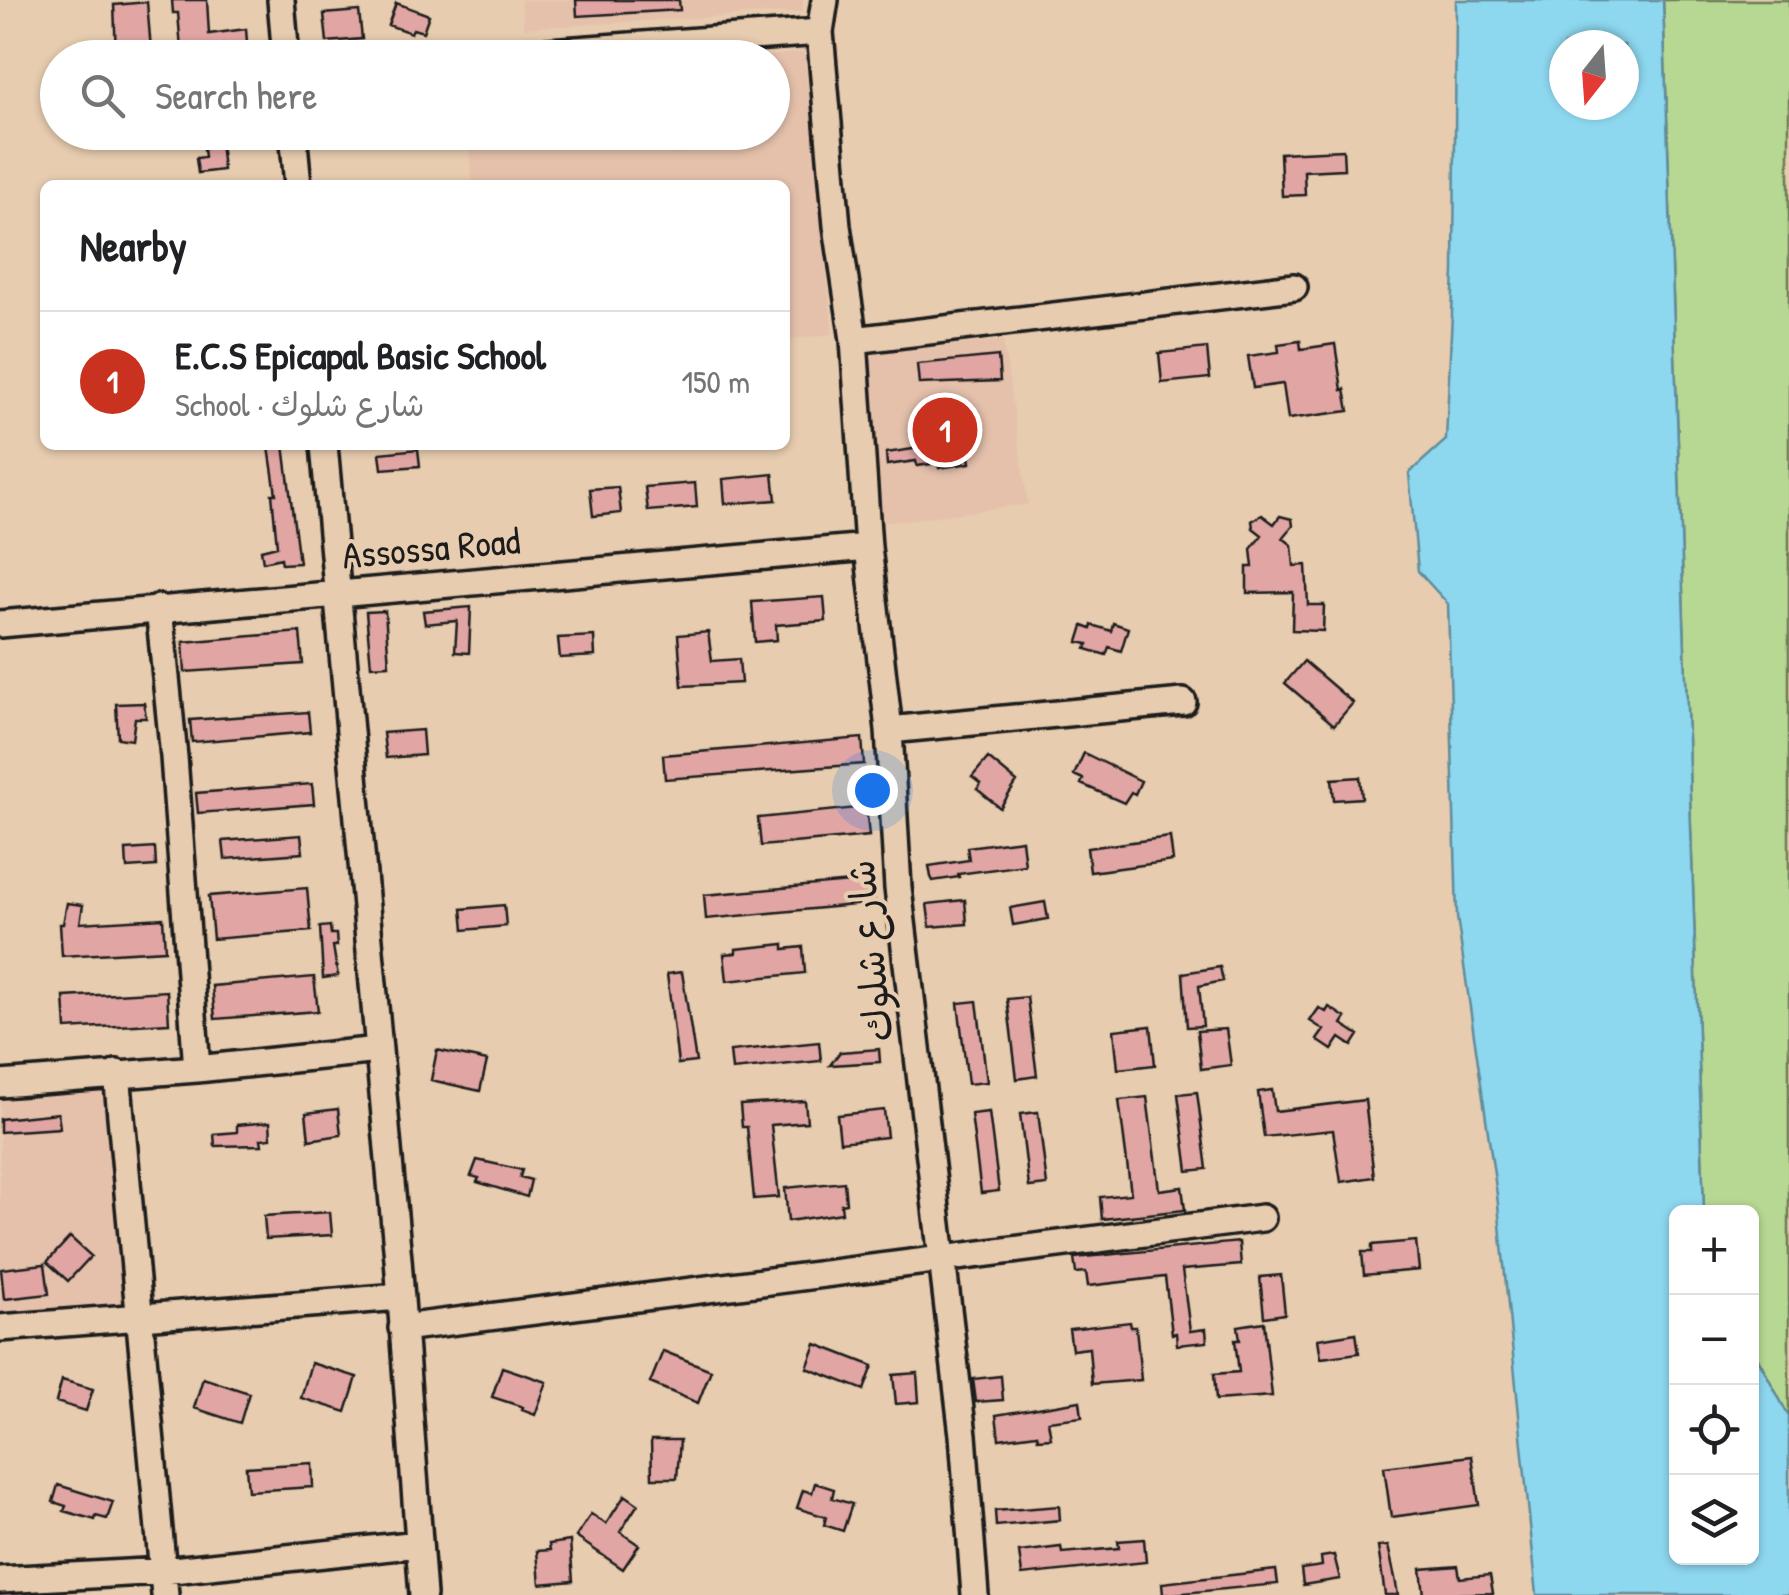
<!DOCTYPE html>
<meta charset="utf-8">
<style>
:root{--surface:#fff;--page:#f2f2f2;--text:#202124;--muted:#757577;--line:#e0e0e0;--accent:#c8321e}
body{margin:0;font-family:"Patrick Hand","Playpen Sans Arabic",sans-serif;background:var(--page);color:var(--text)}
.controls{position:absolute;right:30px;bottom:30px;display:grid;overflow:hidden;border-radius:15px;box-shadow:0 2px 8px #0004}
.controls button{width:90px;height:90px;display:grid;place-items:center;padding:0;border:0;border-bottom:2px solid var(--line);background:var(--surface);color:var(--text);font:50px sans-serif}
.compass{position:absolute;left:1549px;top:30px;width:90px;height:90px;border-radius:50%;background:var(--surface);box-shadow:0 2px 8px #0004;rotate:197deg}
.you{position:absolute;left:872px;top:790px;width:35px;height:35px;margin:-25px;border:8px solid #fff;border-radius:50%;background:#1a73e8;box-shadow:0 0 0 15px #1a73e833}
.badge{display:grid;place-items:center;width:65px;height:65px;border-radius:50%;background:var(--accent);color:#fff;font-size:32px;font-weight:700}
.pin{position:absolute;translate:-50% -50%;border:5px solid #fff;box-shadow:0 2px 10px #0006}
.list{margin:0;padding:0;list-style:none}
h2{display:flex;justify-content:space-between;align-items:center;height:130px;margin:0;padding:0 40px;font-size:42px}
h2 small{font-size:32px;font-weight:400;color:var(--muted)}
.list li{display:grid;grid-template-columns:65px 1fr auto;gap:30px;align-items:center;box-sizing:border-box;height:140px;padding:0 40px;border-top:2px solid var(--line)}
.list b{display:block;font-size:38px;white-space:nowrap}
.list p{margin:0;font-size:32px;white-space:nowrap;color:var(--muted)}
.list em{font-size:32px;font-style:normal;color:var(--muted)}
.icon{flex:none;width:55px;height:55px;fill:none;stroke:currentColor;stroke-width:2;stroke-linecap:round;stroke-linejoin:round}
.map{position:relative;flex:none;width:1789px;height:1595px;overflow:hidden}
.search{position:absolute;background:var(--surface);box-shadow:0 2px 8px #0004;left:40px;top:40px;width:750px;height:110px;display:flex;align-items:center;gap:25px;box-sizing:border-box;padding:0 35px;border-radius:55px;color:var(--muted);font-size:38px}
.panel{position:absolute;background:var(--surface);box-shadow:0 2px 8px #0004;left:40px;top:180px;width:750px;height:270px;border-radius:15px}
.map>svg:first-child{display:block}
.built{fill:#e5c1ac}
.green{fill:#b7d892;stroke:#6a7a57;stroke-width:2.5}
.water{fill:#8dd7ef;stroke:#608c9b;stroke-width:2.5;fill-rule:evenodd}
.building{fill:#e1a6a4;stroke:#1c1c1c;stroke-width:2.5}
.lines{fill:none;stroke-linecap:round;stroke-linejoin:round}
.minor-casing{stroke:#1c1c1c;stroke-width:32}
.minor{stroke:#e7ccaf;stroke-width:25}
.labels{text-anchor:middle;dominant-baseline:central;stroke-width:8;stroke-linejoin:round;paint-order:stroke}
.street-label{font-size:38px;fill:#1c1c1c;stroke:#e7ccaf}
</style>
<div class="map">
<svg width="1789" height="1595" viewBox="0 0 1789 1595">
<rect width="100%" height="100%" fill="#e7ccaf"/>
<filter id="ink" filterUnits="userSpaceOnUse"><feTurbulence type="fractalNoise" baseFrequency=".01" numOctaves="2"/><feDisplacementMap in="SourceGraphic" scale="20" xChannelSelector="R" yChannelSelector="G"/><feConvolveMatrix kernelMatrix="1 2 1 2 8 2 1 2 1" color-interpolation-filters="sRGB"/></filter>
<g filter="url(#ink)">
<path class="built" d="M521,0H803L802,12L524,28Z
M804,52L833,334L785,340V185H473L467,133L772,132V58L757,57Z
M1003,340L1028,504L883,523L866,355Z
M107,1092L127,1303L0,1316V1101Z"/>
<path class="green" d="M1663,0H1789V1417L1752,1347V1212H1704Z"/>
<path class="water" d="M1456,0H1663L1704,1212H1676V1558H1752V1347L1789,1417V1595H1537L1497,1195L1457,917L1448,604L1418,571L1409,473L1446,440L1454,271ZM1564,45H1624V105H1564Z"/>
<path class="building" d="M172,0H207L209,34L246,29L248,55L236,56L235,44L181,49L178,13H173Z
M576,0H679L680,10L577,16Z
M147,2L151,50L116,54L114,5Z
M396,3L429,15L423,32L413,29L411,33L388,25Z
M359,11L362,39L327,42L324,14Z
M202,132H219L223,170L198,173L196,158L205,157Z
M522,132H572L573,141L523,147Z
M672,132H752L753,140L675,152Z
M1343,150L1344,169L1304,171L1305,195L1282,196L1280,153Z
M1300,341L1301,349L1335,344L1342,390L1345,389L1349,411L1288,419L1283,384L1253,388L1248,356L1279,352L1278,344Z
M1207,348L1210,378L1162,383L1159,353Z
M998,356L1000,381L919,384L917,364Z
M967,441L970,463L939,468L938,463L917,466L916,461L887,465L886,453Z
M284,445L299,563L282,564L281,558L263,562L261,550L277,546L272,494H276L269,447Z
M418,449L420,466L382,469L380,453Z
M773,474L776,500L725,504L723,479Z
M695,483L697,507L648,511L645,487Z
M618,487L621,513L593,516L590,489Z
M1262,515L1274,524L1280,516L1292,519L1293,526L1283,538L1292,545L1294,566L1306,565L1308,605H1324L1323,631L1292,630L1293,592L1247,593V567H1253L1251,549L1262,535L1253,528L1252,521Z
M824,597L826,621L776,625L777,640L755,642L752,602Z
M471,607L469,653L455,652L457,621L425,624L423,611Z
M385,611L389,665L371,666L366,612Z
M1113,623L1128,628L1121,651L1109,647L1106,655L1086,649L1088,644L1078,642L1083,626L1091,629L1092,625L1111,631Z
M300,632L303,664L185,672L183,642Z
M708,632L712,661L739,659L741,683L682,686L678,635Z
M594,636L595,656L560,658L558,638Z
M1304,661L1353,703L1334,725L1285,683Z
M144,703L146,718H135L132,740L118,738L116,704Z
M308,712L310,732L192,742L190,720Z
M422,730L424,755L386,758L383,733Z
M862,738L864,764L665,779L663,755Z
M1084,753L1141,781L1135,794L1131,792L1124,803L1081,784L1083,779L1074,775Z
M988,758L1017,782L1000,808L977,789L981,784L972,777Z
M1360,777L1362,798L1334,800L1332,779Z
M312,784L314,804L198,813L196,793Z
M866,807L869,836L761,846L758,818Z
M301,835L303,853L225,859L223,841Z
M1170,837L1173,861L1090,872L1087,848Z
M1022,840L1025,865L958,874L959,877L933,881L931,877L929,866L969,860L967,847Z
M155,848L156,866L127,868L126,850Z
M873,880L875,903L706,919L704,895Z
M307,888L311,931L213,939L209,896Z
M965,900L967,924L930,927L927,904Z
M1045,902L1048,919L1013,925L1010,908Z
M67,903L83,905L80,923L163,918L165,950L62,956L60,924H63Z
M504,905L506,926L464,930L462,909Z
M330,926L331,934H336L337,946H333L338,976L323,978L320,927Z
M784,944V949L803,947L805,973L727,981L724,954L736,953V949Z
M1220,967L1223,981L1199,986L1203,1026L1187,1027L1183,973Z
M682,972L696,1062L678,1064L667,974Z
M314,977L318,1011L215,1019L212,986Z
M167,991L169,1023L66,1029L64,997Z
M1027,997L1037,1076L1017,1079L1007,999Z
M977,1001L987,1082L968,1084L958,1003Z
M1329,1007L1346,1018L1342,1024L1359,1035L1352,1046L1340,1038L1332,1050L1317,1040L1324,1030L1310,1021L1319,1008L1326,1012Z
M1151,1026L1155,1065L1118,1069L1114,1030Z
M1226,1029L1231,1065L1201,1069L1197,1031Z
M819,1042L821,1061L732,1070L730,1051Z
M879,1049L880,1062L830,1065L840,1052Z
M437,1050L487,1061L480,1091L431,1080Z
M1272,1090L1275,1111L1365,1100L1374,1177L1341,1182L1333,1130L1264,1137L1258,1092Z
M1197,1092L1207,1169L1188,1171L1178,1094Z
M1147,1097L1159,1190L1182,1187L1185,1210L1102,1219L1100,1197L1131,1194L1119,1100Z
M805,1101L807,1122L771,1125L779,1197L754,1199L747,1127H742L740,1105Z
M338,1109L341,1135L309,1140L306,1113Z
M884,1110L887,1137L840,1142L837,1115Z
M989,1112L999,1191L981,1193L971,1114Z
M1038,1112L1047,1185L1029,1187L1020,1114Z
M58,1113L60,1128L0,1132V1119Z
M270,1122L271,1138L261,1139L262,1145L215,1146L214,1134L237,1132V1125Z
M477,1160L522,1170L520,1177L531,1180L527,1197L477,1182L479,1178L471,1176Z
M844,1182L846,1203L841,1204L842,1213L788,1221L785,1188Z
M330,1212L332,1235L266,1239L264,1216Z
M70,1237L91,1256L68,1281L47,1262Z
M1416,1241L1419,1270L1364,1275L1362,1252H1372V1245Z
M1239,1242L1241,1265L1182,1270L1190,1331L1206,1329L1207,1342L1177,1345L1176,1333L1172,1334L1165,1277L1088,1286L1086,1272L1076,1273L1074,1258Z
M45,1264L49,1294L4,1299L1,1269Z
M1281,1275L1285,1314L1264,1317L1260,1277Z
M1130,1322L1131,1327H1136L1141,1380L1092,1384L1089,1348L1072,1350L1069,1329Z
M1264,1322L1272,1396L1216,1400L1214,1374L1239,1372L1235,1340H1240L1238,1326Z
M1356,1333L1359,1353L1321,1358L1318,1339Z
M816,1344L873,1366L864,1390L807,1368Z
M663,1351L711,1370L698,1403L650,1383Z
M311,1363L357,1377L346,1412L301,1398Z
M502,1367L547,1382L535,1415L522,1410L523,1407L492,1397Z
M917,1373L919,1402L896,1404L893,1375Z
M1001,1376L1003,1400L976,1402L973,1379Z
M203,1378L249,1393L240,1423L194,1408Z
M62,1380L93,1389L86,1411L56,1402Z
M1080,1401L1082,1417L1048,1421L1051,1438L1038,1439L1037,1434L999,1439L996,1415Z
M651,1440H680L677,1478H652Z
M1472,1456L1479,1505L1391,1517L1384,1467Z
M312,1463L313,1487L248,1491L246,1467Z
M815,1483L834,1489L832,1498L852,1504L843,1531L824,1525L826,1517L797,1508L803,1490L812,1493Z
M58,1485L113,1502L107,1519L96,1516L95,1520L64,1511L66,1506L53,1502Z
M625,1495L638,1504L620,1532L639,1545L623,1569L576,1537L591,1514L606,1524Z
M1059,1506L1060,1520L996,1526L995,1511Z
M1144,1539L1146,1562L1022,1575L1019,1552L1061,1547L1062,1553L1119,1548L1118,1541Z
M570,1541L573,1581L540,1584L537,1551L550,1550L549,1544Z
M1388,1546L1395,1578L1398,1595H1385L1378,1547Z
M1334,1555L1340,1579L1303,1585L1301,1569L1322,1566L1321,1557Z
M1458,1566L1460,1578L1490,1575L1493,1593L1424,1595L1421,1569Z
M1276,1570L1278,1584L1163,1595L1162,1583Z"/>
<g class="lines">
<defs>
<path id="minor" d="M281,0L286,58
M825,0L820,32L837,226L854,340L868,547L889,730L898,888L963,1435L975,1595
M468,58L820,32
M293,132L298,185
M854,340L1294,287
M324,445L398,1259L423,1595
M159,608L174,757L197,1069
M0,624L868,547
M889,730L1183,702
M117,1073L165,1595
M0,1084L197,1069L378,1050
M0,1328L400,1297
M402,1328L1262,1218
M0,1580L163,1571L419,1544"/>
</defs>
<use href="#minor" class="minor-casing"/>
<use href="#minor" class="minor"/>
</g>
</g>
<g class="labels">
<g class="street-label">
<text transform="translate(431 547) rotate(-5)">Assossa Road</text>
<text transform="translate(869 951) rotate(-96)">شارع شلوك</text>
</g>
</g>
</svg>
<div class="controls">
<button>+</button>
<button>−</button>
<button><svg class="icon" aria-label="locate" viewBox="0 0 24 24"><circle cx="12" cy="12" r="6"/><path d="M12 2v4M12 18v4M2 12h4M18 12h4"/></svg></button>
<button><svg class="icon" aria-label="layers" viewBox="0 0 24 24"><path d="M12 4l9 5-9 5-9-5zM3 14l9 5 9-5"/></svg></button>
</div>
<svg class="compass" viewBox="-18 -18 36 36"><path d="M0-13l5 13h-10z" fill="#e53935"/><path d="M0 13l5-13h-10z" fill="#757577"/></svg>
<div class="you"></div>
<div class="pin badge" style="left:945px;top:430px">1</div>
<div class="search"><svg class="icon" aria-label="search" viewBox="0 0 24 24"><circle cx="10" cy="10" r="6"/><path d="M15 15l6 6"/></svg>Search here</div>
<section class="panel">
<h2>Nearby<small></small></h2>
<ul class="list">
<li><span class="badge">1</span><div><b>E.C.S Epicapal Basic School</b><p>School · شارع شلوك</p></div><em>150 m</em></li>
</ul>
</section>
</div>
